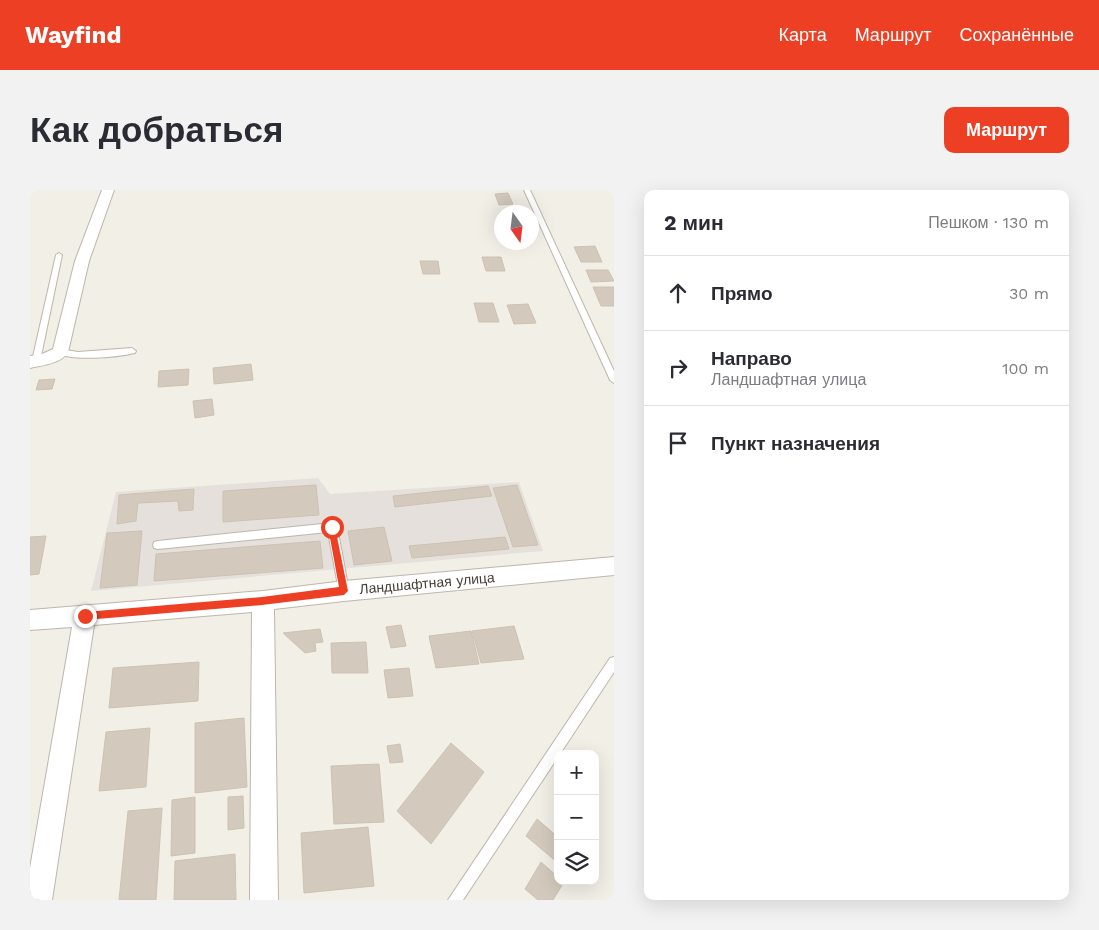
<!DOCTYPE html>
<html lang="ru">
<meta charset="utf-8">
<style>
:root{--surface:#fff;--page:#f2f2f3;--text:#2b2b33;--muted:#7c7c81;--line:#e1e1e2;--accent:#ec3f24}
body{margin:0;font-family:"Work Sans",sans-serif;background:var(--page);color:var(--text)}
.controls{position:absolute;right:15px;bottom:15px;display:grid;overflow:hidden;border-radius:10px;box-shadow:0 5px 20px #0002}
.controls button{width:45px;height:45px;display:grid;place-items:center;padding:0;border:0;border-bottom:1px solid var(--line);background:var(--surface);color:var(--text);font:25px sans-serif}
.compass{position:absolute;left:464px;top:15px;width:45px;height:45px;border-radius:50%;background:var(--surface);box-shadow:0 5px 20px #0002;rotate:166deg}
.stop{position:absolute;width:15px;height:15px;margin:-11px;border:4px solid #ec3f24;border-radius:50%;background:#fff}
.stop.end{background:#ec3f24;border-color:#fff;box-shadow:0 1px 5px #0008}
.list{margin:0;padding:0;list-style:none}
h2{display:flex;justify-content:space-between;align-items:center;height:65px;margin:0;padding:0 20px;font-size:21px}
h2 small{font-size:16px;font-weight:400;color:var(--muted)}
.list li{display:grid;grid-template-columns:32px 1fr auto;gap:15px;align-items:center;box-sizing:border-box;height:75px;padding:0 20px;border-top:1px solid var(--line)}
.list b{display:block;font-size:19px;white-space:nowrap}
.list p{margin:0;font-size:16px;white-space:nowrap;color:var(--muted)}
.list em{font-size:16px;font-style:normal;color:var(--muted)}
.icon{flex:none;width:28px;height:28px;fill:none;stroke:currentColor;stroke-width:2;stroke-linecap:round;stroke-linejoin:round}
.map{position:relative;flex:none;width:584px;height:710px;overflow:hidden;border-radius:10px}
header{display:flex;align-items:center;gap:30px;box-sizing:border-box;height:70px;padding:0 25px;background:var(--accent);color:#fff}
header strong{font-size:24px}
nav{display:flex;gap:28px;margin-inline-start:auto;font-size:18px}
.intro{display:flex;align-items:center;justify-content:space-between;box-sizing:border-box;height:120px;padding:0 30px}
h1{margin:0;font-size:35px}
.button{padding:12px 22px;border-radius:10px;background:var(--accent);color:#fff;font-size:18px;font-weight:700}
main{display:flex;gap:30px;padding:0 30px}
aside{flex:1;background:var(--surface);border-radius:10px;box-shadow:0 5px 20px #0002}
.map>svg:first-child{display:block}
.industrial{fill:#e5e0dc}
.building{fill:#d3cabd;stroke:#cdc2b1}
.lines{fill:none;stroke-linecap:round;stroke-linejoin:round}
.service-casing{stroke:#bdb6aa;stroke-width:2}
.minor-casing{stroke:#bdb6aa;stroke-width:2}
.service{fill:#fff;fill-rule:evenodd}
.minor{fill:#fff;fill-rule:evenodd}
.route{fill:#ec3f24}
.labels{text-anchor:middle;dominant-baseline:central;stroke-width:4;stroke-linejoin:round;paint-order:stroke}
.street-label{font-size:14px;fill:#453f36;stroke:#fff}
</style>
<header>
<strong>Wayfind</strong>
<nav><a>Карта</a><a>Маршрут</a><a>Сохранённые</a></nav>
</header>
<div class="intro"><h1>Как добраться</h1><a class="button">Маршрут</a></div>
<main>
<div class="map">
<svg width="584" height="710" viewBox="0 0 584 710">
<rect width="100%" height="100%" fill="#f2efe7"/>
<path class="industrial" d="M288,288L300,304L489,292L513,361L61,401L86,302Z"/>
<path class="building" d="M478,3L483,14L469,15L465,4Z
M565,56L572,72H551L544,57Z
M452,67H471L475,81H456Z
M390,71H408L410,84H393Z
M556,80H578L584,91L561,92Z
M563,97H584V116H571Z
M444,113H463L469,132H449Z
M498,114L506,133L484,134L477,115Z
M221,174L223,190L184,194L183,178Z
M159,179L158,195L128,197L129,181Z
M25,189L22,199L6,200L9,190Z
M182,209L184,225L165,228L163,211Z
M286,295L289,325L193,332V301Z
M487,295L508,355L483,357L463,298Z
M458,296L462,306L365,317L363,306Z
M164,299L163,320L149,321L148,311L108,313L106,331L87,334L89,305Z
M354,337L362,371L324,375L318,341Z
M112,341L107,395L70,398L77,343Z
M16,346L9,384L0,385V347Z
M475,347L479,359L382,368L379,356Z
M290,351L293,378L124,391L126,364Z
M371,435L376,456L361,458L356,437Z
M484,436L494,469L451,473L442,441Z
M290,439L293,452L285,453L286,461L275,463L253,443Z
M441,441L449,474L406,478L399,446Z
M336,452L338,483H302L301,453Z
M169,472L168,511L79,518L83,478Z
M379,478L383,506L358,508L354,480Z
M214,528L217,597L165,603V533Z
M120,538L116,597L69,601L76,542Z
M421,553L454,582L401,654L367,621Z
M370,554L373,572L360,573L357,556Z
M349,574L354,632L304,634L301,576Z
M213,606L214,638L198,640V607Z
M165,607V663L141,666L142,610Z
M132,618L126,710H89L98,621Z
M507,629L528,647V673L496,646Z
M338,637L344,696L274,703L271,643Z
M205,664L206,710H144L145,671Z
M511,672L528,687V691L534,692L523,710H508L495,699Z"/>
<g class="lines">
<defs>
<path id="service" d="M494,0H500L584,181V193L580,190Z
M29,63L32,65L10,171L6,174L2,171L26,65Z
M102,158L106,161L105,163C89,167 38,172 26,162L30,159L48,162Z
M302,333L305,334L307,337L319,401L318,404L314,406L310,404L309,401L298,342L128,359L124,358L123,355L124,352L128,351Z
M584,467V482L530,564H528V567L433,710H418L580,468Z"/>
<path id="minor" d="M72,0H84L59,71L38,162C31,174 12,175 0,178V166L12,164L23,159L45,71Z
M584,367V385L314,411L244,419L248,710H220L222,422L64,435L22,710H0V678L42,437L0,440V420L233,401L314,391Z"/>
</defs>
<use href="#service" class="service-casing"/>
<use href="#minor" class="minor-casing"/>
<use href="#service" class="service"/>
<use href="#minor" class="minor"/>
</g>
<path class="route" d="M302,334L305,337L318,401L314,405L232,415L55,430L51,426L55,422L232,407L309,397L298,337Z"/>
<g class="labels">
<g class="street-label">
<text transform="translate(397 393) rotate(-5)">Ландшафтная улица</text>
</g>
</g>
</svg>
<div class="controls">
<button>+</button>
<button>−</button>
<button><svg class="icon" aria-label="layers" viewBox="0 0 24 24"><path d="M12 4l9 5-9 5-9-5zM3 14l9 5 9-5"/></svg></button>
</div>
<svg class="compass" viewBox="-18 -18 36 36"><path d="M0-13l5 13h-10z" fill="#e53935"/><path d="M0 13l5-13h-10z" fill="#7c7c81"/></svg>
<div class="stop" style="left:302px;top:337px"></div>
<div class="stop end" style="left:55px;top:426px"></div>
</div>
<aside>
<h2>2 мин<small>Пешком · 130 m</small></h2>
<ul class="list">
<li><svg class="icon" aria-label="ahead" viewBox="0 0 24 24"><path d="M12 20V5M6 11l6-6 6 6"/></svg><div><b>Прямо</b></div><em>30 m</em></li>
<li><svg class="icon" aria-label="right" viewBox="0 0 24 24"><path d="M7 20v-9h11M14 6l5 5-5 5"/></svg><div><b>Направо</b><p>Ландшафтная улица</p></div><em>100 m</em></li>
<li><svg class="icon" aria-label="arrive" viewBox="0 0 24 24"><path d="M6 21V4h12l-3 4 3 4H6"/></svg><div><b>Пункт назначения</b></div></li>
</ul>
</aside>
</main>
